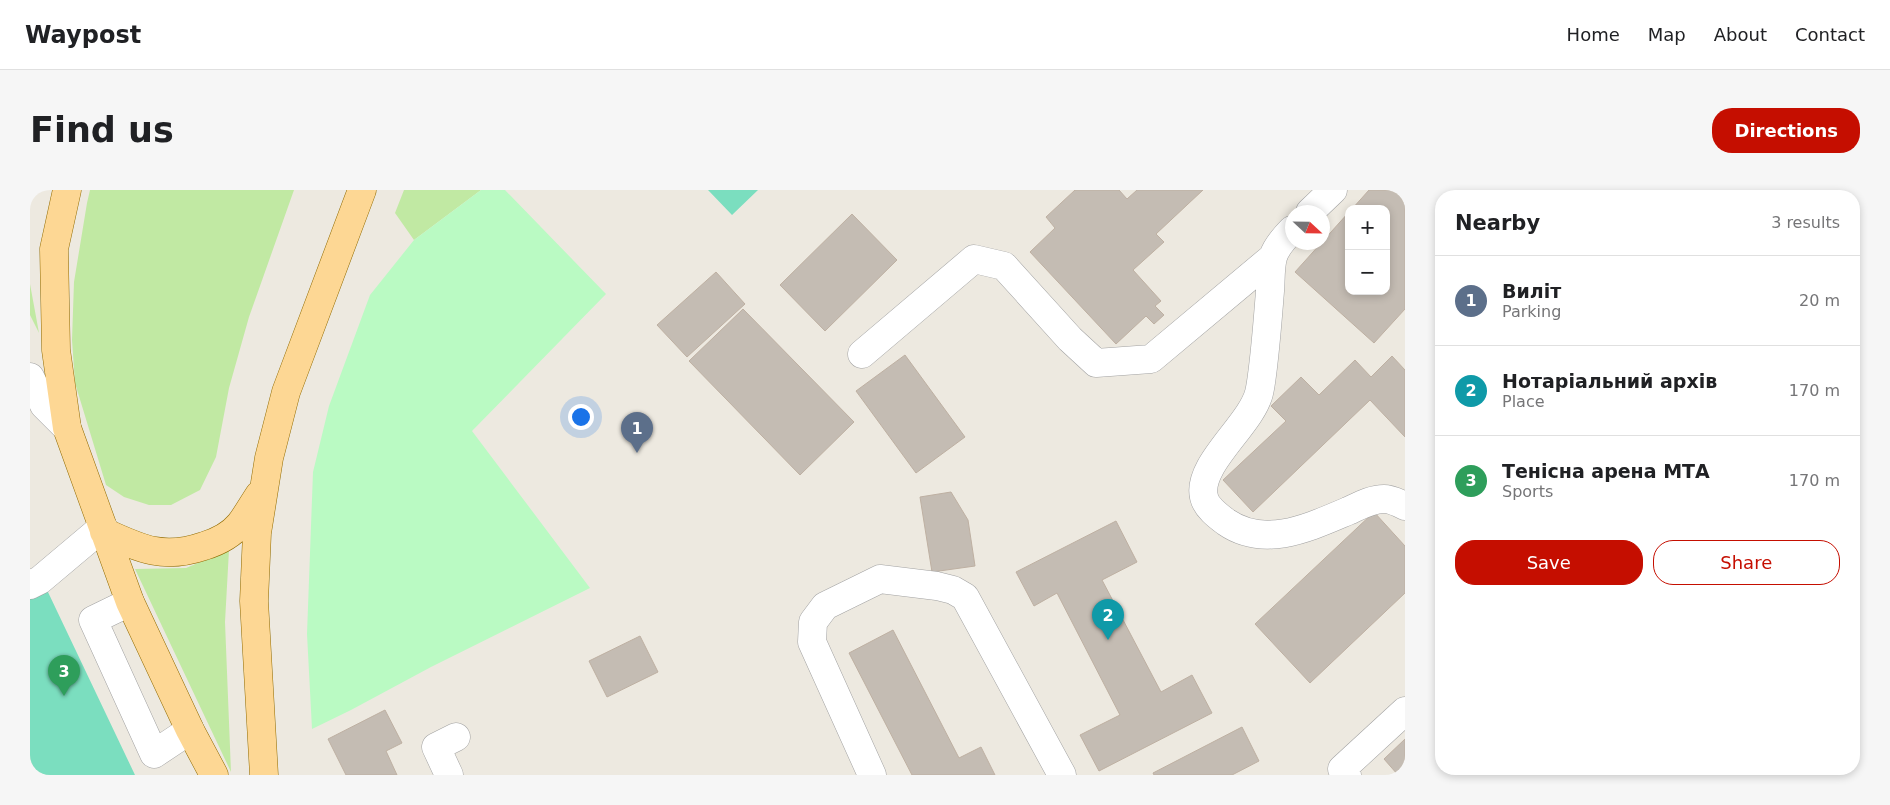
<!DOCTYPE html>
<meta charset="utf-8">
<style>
:root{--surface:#fff;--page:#f6f6f6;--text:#202124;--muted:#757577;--line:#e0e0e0;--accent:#c50e00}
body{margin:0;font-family:"DejaVu Sans",sans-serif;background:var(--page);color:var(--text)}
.controls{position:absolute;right:15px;top:15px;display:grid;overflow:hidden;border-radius:10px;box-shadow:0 2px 8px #0003}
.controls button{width:45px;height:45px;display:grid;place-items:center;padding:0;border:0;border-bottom:1px solid var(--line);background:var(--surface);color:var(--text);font:25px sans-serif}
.compass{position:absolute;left:1255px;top:15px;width:45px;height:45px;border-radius:50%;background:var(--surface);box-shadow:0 2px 8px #0003;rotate:112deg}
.you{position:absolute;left:550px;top:226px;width:18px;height:18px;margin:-12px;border:4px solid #fff;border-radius:50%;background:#1a73e8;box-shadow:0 0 0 8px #1a73e833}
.badge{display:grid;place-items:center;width:32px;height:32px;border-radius:50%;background:var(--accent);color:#fff;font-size:16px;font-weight:700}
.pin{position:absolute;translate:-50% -41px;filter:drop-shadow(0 1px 2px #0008)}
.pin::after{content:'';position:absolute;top:26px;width:18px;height:15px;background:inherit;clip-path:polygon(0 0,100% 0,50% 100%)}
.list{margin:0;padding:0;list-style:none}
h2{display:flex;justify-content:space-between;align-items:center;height:65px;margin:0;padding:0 20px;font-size:21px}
h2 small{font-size:16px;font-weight:400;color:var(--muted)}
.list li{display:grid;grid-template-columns:32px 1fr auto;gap:15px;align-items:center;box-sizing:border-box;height:90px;padding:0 20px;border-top:1px solid var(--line)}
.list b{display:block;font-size:19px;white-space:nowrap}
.list p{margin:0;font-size:16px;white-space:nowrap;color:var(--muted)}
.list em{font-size:16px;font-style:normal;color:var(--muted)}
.actions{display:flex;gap:10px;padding:15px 20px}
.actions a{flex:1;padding:11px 0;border:1px solid var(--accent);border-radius:20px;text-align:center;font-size:18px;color:var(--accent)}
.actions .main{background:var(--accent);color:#fff}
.map{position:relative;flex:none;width:1375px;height:585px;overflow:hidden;border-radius:20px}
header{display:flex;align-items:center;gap:30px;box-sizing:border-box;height:70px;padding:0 25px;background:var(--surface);border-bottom:1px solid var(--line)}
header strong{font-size:24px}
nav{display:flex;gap:28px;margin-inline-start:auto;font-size:18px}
.intro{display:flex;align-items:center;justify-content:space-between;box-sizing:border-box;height:120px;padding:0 30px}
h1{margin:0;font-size:35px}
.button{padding:12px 22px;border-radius:20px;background:var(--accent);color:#fff;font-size:18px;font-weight:700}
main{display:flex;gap:30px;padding:0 30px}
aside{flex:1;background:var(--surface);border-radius:20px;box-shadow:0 2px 8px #0003}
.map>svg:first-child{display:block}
.grass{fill:#c1e9a3}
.park{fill:#bafac3}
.pitch{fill:#7bdebf}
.building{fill:#c4bcb3;stroke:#beb0a2}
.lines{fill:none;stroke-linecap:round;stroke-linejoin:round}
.minor-casing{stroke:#a2a2a2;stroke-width:29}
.major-casing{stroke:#916b00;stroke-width:29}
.minor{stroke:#fff;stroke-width:28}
.major{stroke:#fdd794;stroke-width:28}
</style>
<header>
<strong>Waypost</strong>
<nav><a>Home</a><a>Map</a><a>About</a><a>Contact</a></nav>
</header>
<div class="intro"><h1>Find us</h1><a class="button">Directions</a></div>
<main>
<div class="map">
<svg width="1375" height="585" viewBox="0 0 1375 585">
<rect width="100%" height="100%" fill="#ede9e0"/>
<path class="grass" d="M60,0H264L219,127L199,198L186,267L170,300L141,315H119L94,307L76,295L45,193L42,150L44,92L57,13Z
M374,0H451L384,50L365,23Z
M0,94L9,143L0,125Z
M199,360L195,432L201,582L105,379L156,378Z"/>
<path class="park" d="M451,0H475L576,104L442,241L560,398L401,477L321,520L282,539L277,444L283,282L299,216L340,105L384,50Z"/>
<path class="pitch" d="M678,0H728L702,25Z
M17,400L105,585H0V408Z"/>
<path class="building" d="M1045,0H1089L1097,9L1107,0H1173L1126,44L1134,52L1103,80L1131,111L1125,116L1134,125L1124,134L1116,126L1086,154L1000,62L1025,38L1016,27Z
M1339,0H1375V119L1344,153L1265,82L1319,22V101H1356V19H1322Z
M822,24L867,70L795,141L750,95Z
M686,82L715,114L657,167L627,135Z
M713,119L824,232L770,285L659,171Z
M875,165L935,247L886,283L826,201Z
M1362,166L1375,180V247L1340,210L1223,322L1193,290L1256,231L1241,216L1271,187L1289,205L1325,170L1341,187Z
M921,302L938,330L945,376L902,382L890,307Z
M1344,322L1375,356V403L1280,493L1225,434Z
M1086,331L1107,372L1072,390L1131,502L1162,485L1182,523L1069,581L1050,545L1090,525L1027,403L1004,416L986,382Z
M863,440L929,568L951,557L965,585H882L819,463Z
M610,446L628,482L577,507L559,471Z
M355,520L372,553L356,561L367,585H316L298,549Z
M1212,537L1229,571L1202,585H1124L1123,583Z
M1375,549V585H1368L1354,569Z"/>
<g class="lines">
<defs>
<path id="minor" d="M1280,22L1303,0
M1262,40C1255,47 1246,57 1243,67C1240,78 1241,91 1240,101C1238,127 1236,152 1233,177C1232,185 1231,195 1229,203C1221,235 1166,275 1174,307C1176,317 1188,326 1196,332C1235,359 1280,337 1318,321C1329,316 1341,309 1354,309C1361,309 1369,313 1375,316
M832,164L944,69L974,76L1040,149L1066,173L1121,169L1243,67
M0,187L14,215L37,238
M0,395L10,390L73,337
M100,412L63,430L124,564L160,540
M419,585L406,557L426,547
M842,585L782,452L783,432L795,416L850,389L907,396L923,400L935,407L1032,585
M1317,585L1312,579L1375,521"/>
<path id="major" d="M37,0L24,59L26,160L37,238L100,412L160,540L184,585
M74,342C111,359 133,370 174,356C187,352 201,345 210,334C217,325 223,314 229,305
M234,585L224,411L227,343L239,268L256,202L332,0"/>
</defs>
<use href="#minor" class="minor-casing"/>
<use href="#major" class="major-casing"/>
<use href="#minor" class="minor"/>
<use href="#major" class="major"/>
</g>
</svg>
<div class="controls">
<button>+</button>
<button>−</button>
</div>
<svg class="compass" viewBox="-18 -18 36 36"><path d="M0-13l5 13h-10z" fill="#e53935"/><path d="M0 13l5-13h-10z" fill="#757577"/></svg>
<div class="you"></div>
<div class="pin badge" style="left:607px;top:263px;background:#5c6f8a">1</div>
<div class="pin badge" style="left:1078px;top:450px;background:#0f9aa8">2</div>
<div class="pin badge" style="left:34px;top:506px;background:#2e9e5b">3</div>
</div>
<aside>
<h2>Nearby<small>3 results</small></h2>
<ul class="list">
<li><span class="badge" style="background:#5c6f8a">1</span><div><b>Виліт</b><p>Parking</p></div><em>20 m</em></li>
<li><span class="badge" style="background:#0f9aa8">2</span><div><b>Нотаріальний архів</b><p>Place</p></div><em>170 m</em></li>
<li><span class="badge" style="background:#2e9e5b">3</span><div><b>Тенісна арена МТА</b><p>Sports</p></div><em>170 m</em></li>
</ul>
<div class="actions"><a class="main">Save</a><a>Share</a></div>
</aside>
</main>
